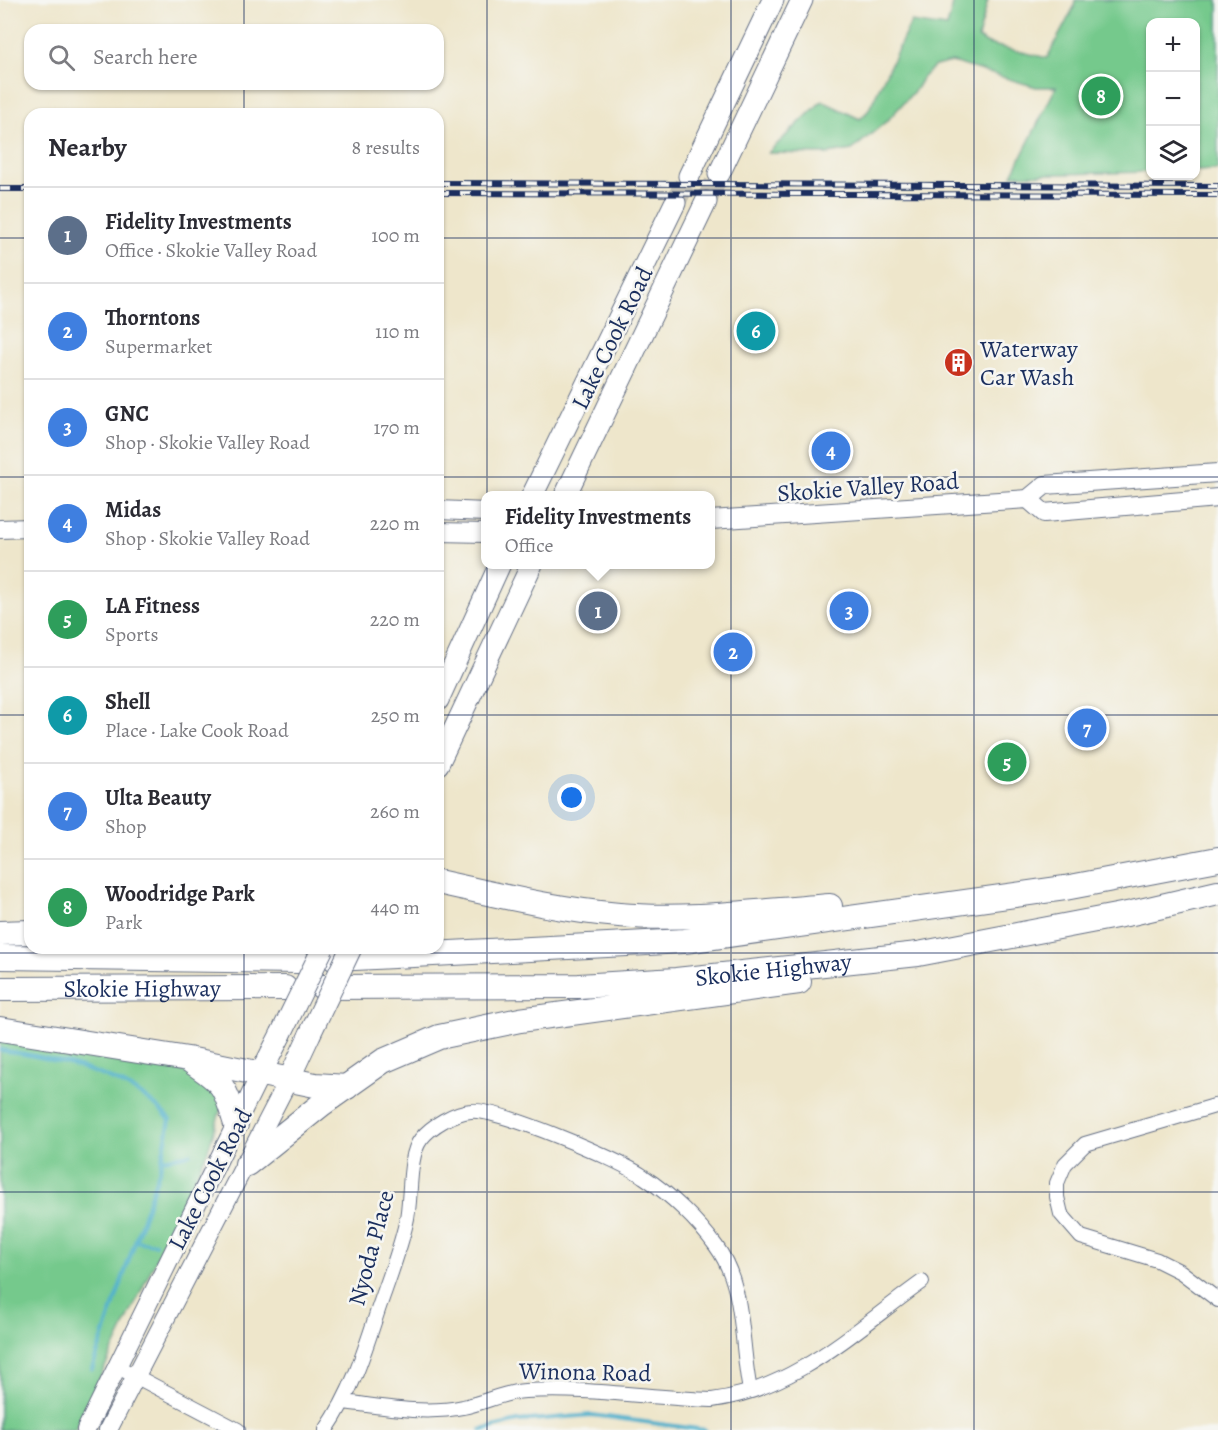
<!DOCTYPE html>
<meta charset="utf-8">
<style>
:root{--surface:#fff;--page:#f7f7f7;--text:#2b2b33;--muted:#7c7c81;--line:#e1e1e2;--accent:#0b8043}
body{margin:0;font-family:Alegreya,serif;background:var(--page);color:var(--text)}
.controls{position:absolute;right:18px;top:18px;display:grid;overflow:hidden;border-radius:12px;box-shadow:0 2px 4px #0004}
.controls button{width:54px;height:54px;display:grid;place-items:center;padding:0;border:0;border-bottom:2px solid var(--line);background:var(--surface);color:var(--text);font:30px sans-serif}
.you{position:absolute;left:572px;top:798px;width:21px;height:21px;margin:-15px;border:4px solid #fff;border-radius:50%;background:#1a73e8;box-shadow:0 0 0 9px #1a73e833}
.badge{display:grid;place-items:center;width:39px;height:39px;border-radius:50%;background:var(--accent);color:#fff;font-size:20px;font-weight:700}
.pin{position:absolute;translate:-50% -50%;border:3px solid #fff;box-shadow:0 2px 6px #0006}
.popup{position:absolute;left:481px;top:491px;width:234px;height:78px;box-sizing:border-box;display:grid;place-content:center;border-radius:12px;background:var(--surface);filter:drop-shadow(0 2px 4px #0005);font-size:20px;white-space:nowrap;color:var(--muted)}
.popup b{font-size:22px;color:var(--text)}
.popup::after{content:'';position:absolute;left:50%;top:100%;margin-left:-12px;border:12px solid transparent;border-top-color:var(--surface)}
.list{margin:0;padding:0;list-style:none}
h2{display:flex;justify-content:space-between;align-items:center;height:78px;margin:0;padding:0 24px;font-size:26px}
h2 small{font-size:20px;font-weight:400;color:var(--muted)}
.list li{display:grid;grid-template-columns:39px 1fr auto;gap:18px;align-items:center;box-sizing:border-box;height:96px;padding:0 24px;border-top:2px solid var(--line)}
.list b{display:block;font-size:22px;white-space:nowrap}
.list p{margin:0;font-size:20px;white-space:nowrap;color:var(--muted)}
.list em{font-size:20px;font-style:normal;color:var(--muted)}
.icon{flex:none;width:33px;height:33px;fill:none;stroke:currentColor;stroke-width:2;stroke-linecap:round;stroke-linejoin:round}
.map{position:relative;flex:none;width:1218px;height:1430px;overflow:hidden}
.search{position:absolute;background:var(--surface);box-shadow:0 2px 4px #0004;left:24px;top:24px;width:420px;height:66px;display:flex;align-items:center;gap:15px;box-sizing:border-box;padding:0 21px;border-radius:18px;color:var(--muted);font-size:22px}
.panel{position:absolute;background:var(--surface);box-shadow:0 2px 4px #0004;left:24px;top:108px;width:420px;height:846px;border-radius:18px}
.map>svg:first-child{display:block}
.green{fill:#75c98c;stroke:#487c75;stroke-width:1.5}
.lines{fill:none;stroke-linecap:round;stroke-linejoin:round}
.stream{stroke:#4cafcb;stroke-width:4}
.primary-tunnel{stroke:#c4c1b5;stroke-width:21;stroke-dasharray:21 10;stroke-linecap:butt}
.street-casing{stroke:#656f84;stroke-width:16}
.secondary-casing{stroke:#656f84;stroke-width:20}
.primary-casing{stroke:#656f84;stroke-width:23}
.highway-casing{stroke:#656f84;stroke-width:26}
.street{stroke:#fff;stroke-width:14}
.secondary{stroke:#fff;stroke-width:18}
.primary{stroke:#fff;stroke-width:21}
.highway{stroke:#fff;stroke-width:24}
.rail-casing{stroke:#1b2f5e;stroke-width:6}
.rail{stroke:#f6f6f2;stroke-width:4;stroke-dasharray:11;stroke-linecap:butt}
.primary-bridge-casing{stroke:#656f84;stroke-width:23;stroke-linecap:butt}
.primary-bridge{stroke:#fff;stroke-width:21}
.grid{fill:none;stroke:#1b2f5e;stroke-width:1.5;stroke-opacity:0.55}
.labels{text-anchor:middle;dominant-baseline:central;stroke-width:5;stroke-linejoin:round;paint-order:stroke}
.street-label{font-size:24px;fill:#1b2f5e;stroke:#f6f6f2}
.poi-label{font-size:24px;fill:#1b2f5e;stroke:#f6f6f2;text-anchor:start}
</style>
<div class="map">
<svg width="1218" height="1430" viewBox="0 0 1218 1430">
<rect width="100%" height="100%" fill="#f6f6f2"/>
<filter id="ink" filterUnits="userSpaceOnUse"><feTurbulence type="fractalNoise" baseFrequency=".0167" numOctaves="2"/><feDisplacementMap in="SourceGraphic" scale="12" xChannelSelector="R" yChannelSelector="G"/><feConvolveMatrix kernelMatrix="1 2 1 2 8 2 1 2 1" color-interpolation-filters="sRGB"/></filter>
<filter id="wash" filterUnits="userSpaceOnUse"><feTurbulence type="fractalNoise" baseFrequency=".008" numOctaves="4" result="noise"/><feDisplacementMap in="SourceGraphic" scale="24" xChannelSelector="R" yChannelSelector="G"/><feGaussianBlur stdDeviation="1.35" result="paint"/><feColorMatrix in="noise" values="0 0 0 0 0 0 0 0 0 0 0 0 0 0 0 0 0 1.4 0 .05"/><feComposite in="paint" operator="in"/></filter>
<g filter="url(#wash)">
<rect width="100%" height="100%" fill="#eee6cb"/>
<path class="green" d="M954,0H988L978,38L988,44L1047,58L1074,7L1075,0H1218V170L1196,171V22H1150V172L1012,175L1056,87H1036L952,62L935,66L923,77L916,89L888,120L852,150L827,154L768,153L822,101L860,119L868,111L911,22L947,27Z
M0,1034L196,1072L223,1102L208,1150L75,1430H0Z"/>
<g class="lines">
<path class="stream" d="M0,1050C55,1058 133,1076 170,1120L160,1168L92,1369
M163,1159L190,1154
M136,1241L155,1244
M481,1430L518,1421L592,1415L705,1430"/>
</g>
</g>
<g filter="url(#ink)">
<g class="lines">
<path class="primary-tunnel" d="M706,202L719,174
M675,203L689,176"/>
<defs>
<path id="street" d="M1218,1105L1085,1144L1065,1164L1057,1183V1197L1061,1214L1081,1237L1157,1260L1181,1272L1218,1300
M116,1366L238,1430
M345,1402C383,1407 425,1415 463,1407C485,1403 503,1392 525,1391C587,1387 650,1398 712,1400C796,1389 856,1329 922,1282
M326,1430C352,1392 364,1353 378,1310C388,1281 399,1253 406,1223C412,1201 407,1157 421,1139C431,1126 455,1112 471,1111C497,1108 621,1160 644,1177C670,1194 698,1221 716,1246C746,1287 740,1343 750,1390"/>
<path id="secondary" d="M1028,499L1044,513L1218,498
M438,510L486,512
M710,520L1028,499L1045,485L1218,473
M0,529L30,528
M438,532L486,533
M86,1430L261,1073
M108,1430L289,1079"/>
<path id="primary" d="M719,174L802,0
M689,176L773,0
M532,496L675,203
M565,496L706,202
M438,700L500,564
M438,764L532,564
M261,1073L281,1034
M289,1079L310,1034"/>
<g id="highway">
<path d="M438,882C498,895 558,910 619,915C688,921 760,911 830,906"/>
<path d="M0,933L30,932"/>
<path d="M0,957L298,961"/>
<path d="M335,959L685,941L1065,888L1218,859"/>
<path id="s1" d="M322,987L579,986L676,980L918,954L1132,913L1218,893"/>
<path id="s2" d="M0,989L285,988"/>
<path d="M0,1029L188,1059L315,1085L347,1087"/>
<path d="M192,1062C226,1085 224,1086 236,1124"/>
<path d="M247,1164L322,1104L383,1061L439,1037L520,1020L799,982"/>
</g>
</defs>
<use href="#street" class="street-casing"/>
<use href="#secondary" class="secondary-casing"/>
<use href="#primary" class="primary-casing"/>
<use href="#highway" class="highway-casing"/>
<use href="#street" class="street"/>
<use href="#secondary" class="secondary"/>
<use href="#primary" class="primary"/>
<use href="#highway" class="highway"/>
<defs>
<path id="rail" d="M438,183L1218,186
M0,189H30
M438,193L1218,195"/>
</defs>
<use href="#rail" class="rail-casing"/>
<use href="#rail" class="rail"/>
<defs>
<path id="primary-bridge" d="M281,1034L323,948
M310,1034L351,948"/>
</defs>
<use href="#primary-bridge" class="primary-bridge-casing"/>
<use href="#primary-bridge" class="primary-bridge"/>
</g>
</g>
<path class="grid" d="M244,0V30M487,0V1430M731,0V1430M974,0V1430M244,84V114M0,238H30M438,238H1218M0,477H30M438,477H1218M0,715H30M438,715H1218M244,948V1430M0,953H1218M0,1192H1218"/>
<defs>
<symbol id="building-disc" viewBox="-11 -11 22 22"><circle r="9.5" fill="#c8321e" stroke="#f6f6f2"/><path d="M-4-6H4V6H1V3H-1V6H-4ZM-2.5-4.3h1.7v1.8h-1.7ZM.8-4.3h1.7v1.8H.8ZM-2.5-1h1.7V.8h-1.7ZM.8-1h1.7V.8H.8Z" fill="#fff"/></symbol>
</defs>
<g fill-rule="evenodd">
<use href="#building-disc" x="942" y="346" width="33" height="33"/>
</g>
<g class="labels">
<g class="street-label">
<text transform="translate(612 338) rotate(-64)">Lake Cook Road</text>
<text transform="translate(868 487) rotate(-4)">Skokie Valley Road</text>
<text stroke="none"><textPath href="#s1" startOffset="452">Skokie Highway</textPath></text>
<text stroke="none"><textPath href="#s2" startOffset="142">Skokie Highway</textPath></text>
<text transform="translate(210 1179) rotate(-63)">Lake Cook Road</text>
<text transform="translate(371 1248) rotate(-75)">Nyoda Place</text>
<text transform="translate(585 1372) rotate(1)">Winona Road</text>
</g>
<g class="poi-label">
<text x="980" y="349">Waterway<tspan x="980" dy="28">Car Wash</tspan></text>
</g>
</g>
</svg>
<div class="controls">
<button>+</button>
<button>−</button>
<button><svg class="icon" aria-label="layers" viewBox="0 0 24 24"><path d="M12 4l9 5-9 5-9-5zM3 14l9 5 9-5"/></svg></button>
</div>
<div class="you"></div>
<div class="pin badge" style="left:598px;top:611px;background:#5c6f8a">1</div>
<div class="popup"><b>Fidelity Investments</b>Office</div>
<div class="pin badge" style="left:733px;top:652px;background:#3f7fe0">2</div>
<div class="pin badge" style="left:849px;top:611px;background:#3f7fe0">3</div>
<div class="pin badge" style="left:831px;top:451px;background:#3f7fe0">4</div>
<div class="pin badge" style="left:1007px;top:762px;background:#2e9e5b">5</div>
<div class="pin badge" style="left:756px;top:331px;background:#0f9aa8">6</div>
<div class="pin badge" style="left:1087px;top:728px;background:#3f7fe0">7</div>
<div class="pin badge" style="left:1101px;top:96px;background:#2e9e5b">8</div>
<div class="search"><svg class="icon" aria-label="search" viewBox="0 0 24 24"><circle cx="10" cy="10" r="6"/><path d="M15 15l6 6"/></svg>Search here</div>
<section class="panel">
<h2>Nearby<small>8 results</small></h2>
<ul class="list">
<li><span class="badge" style="background:#5c6f8a">1</span><div><b>Fidelity Investments</b><p>Office · Skokie Valley Road</p></div><em>100 m</em></li>
<li><span class="badge" style="background:#3f7fe0">2</span><div><b>Thorntons</b><p>Supermarket</p></div><em>110 m</em></li>
<li><span class="badge" style="background:#3f7fe0">3</span><div><b>GNC</b><p>Shop · Skokie Valley Road</p></div><em>170 m</em></li>
<li><span class="badge" style="background:#3f7fe0">4</span><div><b>Midas</b><p>Shop · Skokie Valley Road</p></div><em>220 m</em></li>
<li><span class="badge" style="background:#2e9e5b">5</span><div><b>LA Fitness</b><p>Sports</p></div><em>220 m</em></li>
<li><span class="badge" style="background:#0f9aa8">6</span><div><b>Shell</b><p>Place · Lake Cook Road</p></div><em>250 m</em></li>
<li><span class="badge" style="background:#3f7fe0">7</span><div><b>Ulta Beauty</b><p>Shop</p></div><em>260 m</em></li>
<li><span class="badge" style="background:#2e9e5b">8</span><div><b>Woodridge Park</b><p>Park</p></div><em>440 m</em></li>
</ul>
</section>
</div>
